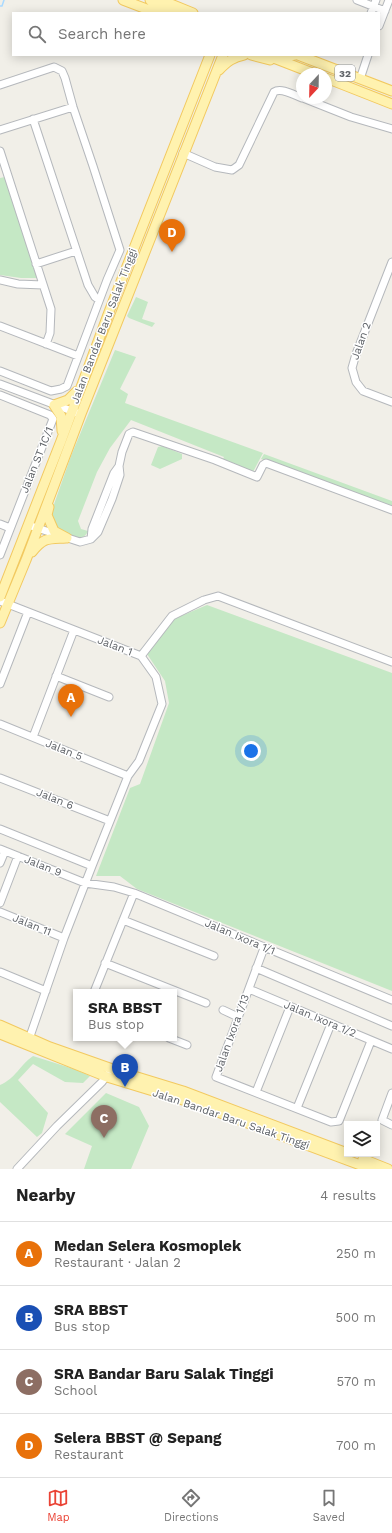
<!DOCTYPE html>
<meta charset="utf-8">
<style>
:root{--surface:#fff;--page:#f6f6f6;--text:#222;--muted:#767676;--line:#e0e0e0;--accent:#ea4335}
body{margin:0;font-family:"Work Sans",sans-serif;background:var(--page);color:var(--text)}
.controls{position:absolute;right:12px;bottom:12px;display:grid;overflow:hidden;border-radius:0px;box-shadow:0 2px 10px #0003}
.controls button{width:36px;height:36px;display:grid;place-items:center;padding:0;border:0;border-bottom:1px solid var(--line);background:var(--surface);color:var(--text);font:20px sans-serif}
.compass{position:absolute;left:296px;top:68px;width:36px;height:36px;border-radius:50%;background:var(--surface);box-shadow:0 2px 10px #0003;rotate:202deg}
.you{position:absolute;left:251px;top:751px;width:14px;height:14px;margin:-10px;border:3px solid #fff;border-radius:50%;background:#1a73e8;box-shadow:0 0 0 6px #1a73e833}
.badge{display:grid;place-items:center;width:26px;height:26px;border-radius:50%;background:var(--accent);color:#fff;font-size:13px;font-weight:700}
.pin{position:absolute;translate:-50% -33px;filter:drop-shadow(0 1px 2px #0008)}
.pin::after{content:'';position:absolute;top:21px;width:14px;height:12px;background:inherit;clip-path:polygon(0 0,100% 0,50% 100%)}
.popup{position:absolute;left:73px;top:989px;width:104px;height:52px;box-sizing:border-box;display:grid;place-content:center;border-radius:0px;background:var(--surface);filter:drop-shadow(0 1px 3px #0005);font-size:13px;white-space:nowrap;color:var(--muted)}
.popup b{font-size:15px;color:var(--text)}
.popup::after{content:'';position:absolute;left:50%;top:100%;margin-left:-8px;border:8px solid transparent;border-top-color:var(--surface)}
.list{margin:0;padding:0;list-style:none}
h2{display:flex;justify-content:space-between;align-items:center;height:52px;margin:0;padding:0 16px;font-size:17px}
h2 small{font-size:13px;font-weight:400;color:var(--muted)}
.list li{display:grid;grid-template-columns:26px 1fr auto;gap:12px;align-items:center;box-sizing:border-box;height:64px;padding:0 16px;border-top:1px solid var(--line)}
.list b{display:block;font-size:15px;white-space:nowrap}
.list p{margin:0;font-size:13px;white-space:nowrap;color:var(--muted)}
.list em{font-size:13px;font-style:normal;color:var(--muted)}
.icon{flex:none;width:22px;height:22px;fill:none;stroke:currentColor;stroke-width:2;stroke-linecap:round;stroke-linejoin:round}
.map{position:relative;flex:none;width:392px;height:1169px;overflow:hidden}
.search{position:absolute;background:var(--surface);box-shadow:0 2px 10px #0003;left:12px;right:12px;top:12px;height:44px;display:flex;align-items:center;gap:10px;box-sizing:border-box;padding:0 14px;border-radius:0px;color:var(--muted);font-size:15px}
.sheet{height:308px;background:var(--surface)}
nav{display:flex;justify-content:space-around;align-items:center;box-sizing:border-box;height:56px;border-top:1px solid var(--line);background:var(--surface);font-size:11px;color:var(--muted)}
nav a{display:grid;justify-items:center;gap:2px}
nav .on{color:var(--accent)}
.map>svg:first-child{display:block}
.green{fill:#c5e8c5}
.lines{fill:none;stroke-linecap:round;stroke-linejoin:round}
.stream{stroke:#aadaff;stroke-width:1.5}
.minor-casing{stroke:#b5b8bc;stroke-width:9}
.major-casing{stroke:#f2c960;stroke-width:11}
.minor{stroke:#fff;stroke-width:7}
.major{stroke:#fff2af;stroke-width:9}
.labels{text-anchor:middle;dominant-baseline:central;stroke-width:3;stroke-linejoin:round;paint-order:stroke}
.shield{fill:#fff;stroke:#8f9295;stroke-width:1}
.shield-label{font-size:10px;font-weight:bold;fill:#5f6368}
.street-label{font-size:11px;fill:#5f6368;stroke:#fff}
</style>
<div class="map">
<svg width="392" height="1169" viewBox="0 0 392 1169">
<rect width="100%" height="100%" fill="#f1efe8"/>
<path class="green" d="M5,177L38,278H21L0,275V178Z
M136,297L148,302L142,319L155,323L152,327L129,318L127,316Z
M115,350L136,357L120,389L128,394L125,403L263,453L253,472L222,461L224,457L131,420L110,448L97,472L78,521L81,529L88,531C87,534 84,537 81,538C73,541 57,529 51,524L52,510L71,456Z
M162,446L182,454V459L160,469L151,465L158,447Z
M264,454L392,501V507L261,459Z
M207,605L392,673V991L137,889L120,876H96L130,788L140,784L169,703L165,681L147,654L174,619Z
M33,1056L74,1069L90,1076L83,1083L65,1082L33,1064L18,1080L48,1113L42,1133L37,1137L0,1102V1085C16,1078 19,1066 33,1056Z
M106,1093L139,1107L149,1126L131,1169H84L92,1146L65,1134Z"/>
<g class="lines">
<path class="stream" d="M0,6H2L4,0"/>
<defs>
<path id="minor" d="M357,0L385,11
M371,13L376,0
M379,26L389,0
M360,79L368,55
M0,85L54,67L62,71L65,78L73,107L93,166L120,250L107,280L67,386L61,389L51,391L0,371
M303,98L351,117L392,129
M33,119L88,285L95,297L99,300
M0,130L73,107
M0,151L51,309L50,333L46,344
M183,153L215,167L232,170L239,165L274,92C281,87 294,95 302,98
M392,262L356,354L352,368L356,382L363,391L392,402
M36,264L76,251
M0,280L18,284L43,285
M0,326L78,356
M0,384L77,413
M0,395L50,415L53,419L0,555
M0,524L10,528
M28,525L80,542L91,539L98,532L112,499L120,475L119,466L122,452L129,434L133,432L215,460L257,477L263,465L266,463L392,510
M91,539L92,529L114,473L119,466
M0,601L141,656L156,677L162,704L139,761L128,776L92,866L64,938L28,1042
M141,656L172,616L204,600L218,596L392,662
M56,676L109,697
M0,684L28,612
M0,724L128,776
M33,737L74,630
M0,778L110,821
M0,829L92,866
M0,849L85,883L114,887L134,893L392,1000
M0,863L5,851
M0,903L18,856
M0,912L64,938
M123,920L214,956
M264,948L216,1077L331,1122L339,1121L371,1041
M105,963L206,1003
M256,968L392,1026
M0,972L46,991
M249,989L392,1049
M94,992L134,893
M223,1010L238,1017
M169,1038L187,1045
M256,1092L290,1007
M392,1093L382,1120L392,1125
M297,1108L331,1024
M17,1169L57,1126L102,1082L108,1074"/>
<path id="major" d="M123,0L157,13
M150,0L154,4L175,13
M161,0L193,13
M251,55L270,60
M266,55L315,74
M280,55L284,57L295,55
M298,55L392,91
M219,70C227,62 233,57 244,55
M326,78L392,104
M62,431L61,416L54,405L68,400L77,391
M49,507L47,515L54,531L67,538
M32,552C44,537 48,539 66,538
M0,597L61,441L109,312L210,55
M0,623L26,560L81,414L223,55
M0,1025L50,1047L121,1072L183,1091L347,1153
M0,1034L107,1077L199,1105L371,1169
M363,1159L388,1169"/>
</defs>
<use href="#minor" class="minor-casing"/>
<use href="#major" class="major-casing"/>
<use href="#minor" class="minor"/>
<use href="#major" class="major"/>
</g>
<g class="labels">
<rect class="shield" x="335" y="65" width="20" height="16" rx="3"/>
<g class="shield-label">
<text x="345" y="73">32</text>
</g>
<g class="street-label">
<text transform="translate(104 326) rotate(-69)">Jalan Bandar Baru Salak Tinggi</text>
<text transform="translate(361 341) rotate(-70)">Jalan 2</text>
<text transform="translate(37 460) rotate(-68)">Jalan ST 1C/1</text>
<text transform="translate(115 646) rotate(21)">Jalan 1</text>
<text transform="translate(64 750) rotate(22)">Jalan 5</text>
<text transform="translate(55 799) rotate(22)">Jalan 6</text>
<text transform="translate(43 866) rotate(22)">Jalan 9</text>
<text transform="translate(32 925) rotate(22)">Jalan 11</text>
<text transform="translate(240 937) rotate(23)">Jalan Ixora 1/1</text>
<text transform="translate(320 1019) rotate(23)">Jalan Ixora 1/2</text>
<text transform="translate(232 1033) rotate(-70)">Jalan Ixora 1/13</text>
<text transform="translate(231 1119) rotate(19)">Jalan Bandar Baru Salak Tinggi</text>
</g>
</g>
</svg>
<div class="controls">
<button><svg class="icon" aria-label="layers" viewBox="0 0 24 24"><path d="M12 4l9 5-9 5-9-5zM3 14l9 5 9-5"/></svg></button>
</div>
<svg class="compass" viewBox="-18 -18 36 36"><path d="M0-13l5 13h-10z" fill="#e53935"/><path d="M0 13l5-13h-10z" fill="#767676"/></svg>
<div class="you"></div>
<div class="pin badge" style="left:71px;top:717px;background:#e8710a">A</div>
<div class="pin badge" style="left:125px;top:1087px;background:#1a4fb4">B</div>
<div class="popup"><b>SRA BBST</b>Bus stop</div>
<div class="pin badge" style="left:104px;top:1138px;background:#8d6e63">C</div>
<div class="pin badge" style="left:172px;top:252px;background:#e8710a">D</div>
<div class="search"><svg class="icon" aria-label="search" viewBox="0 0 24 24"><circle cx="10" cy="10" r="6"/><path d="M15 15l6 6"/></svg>Search here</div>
</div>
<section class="sheet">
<h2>Nearby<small>4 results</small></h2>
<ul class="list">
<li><span class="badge" style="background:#e8710a">A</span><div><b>Medan Selera Kosmoplek</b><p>Restaurant · Jalan 2</p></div><em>250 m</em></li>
<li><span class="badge" style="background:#1a4fb4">B</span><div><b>SRA BBST</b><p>Bus stop</p></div><em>500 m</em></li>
<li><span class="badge" style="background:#8d6e63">C</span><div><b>SRA Bandar Baru Salak Tinggi</b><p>School</p></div><em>570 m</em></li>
<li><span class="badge" style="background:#e8710a">D</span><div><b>Selera BBST @ Sepang</b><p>Restaurant</p></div><em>700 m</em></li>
</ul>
</section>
<nav>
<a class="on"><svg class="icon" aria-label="map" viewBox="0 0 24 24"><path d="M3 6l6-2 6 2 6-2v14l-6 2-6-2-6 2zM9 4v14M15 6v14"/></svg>Map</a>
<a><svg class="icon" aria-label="directions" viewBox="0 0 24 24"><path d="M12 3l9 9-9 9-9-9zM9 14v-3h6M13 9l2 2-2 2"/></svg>Directions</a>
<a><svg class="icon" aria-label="saved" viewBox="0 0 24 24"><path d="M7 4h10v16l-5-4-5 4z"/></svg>Saved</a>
</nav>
